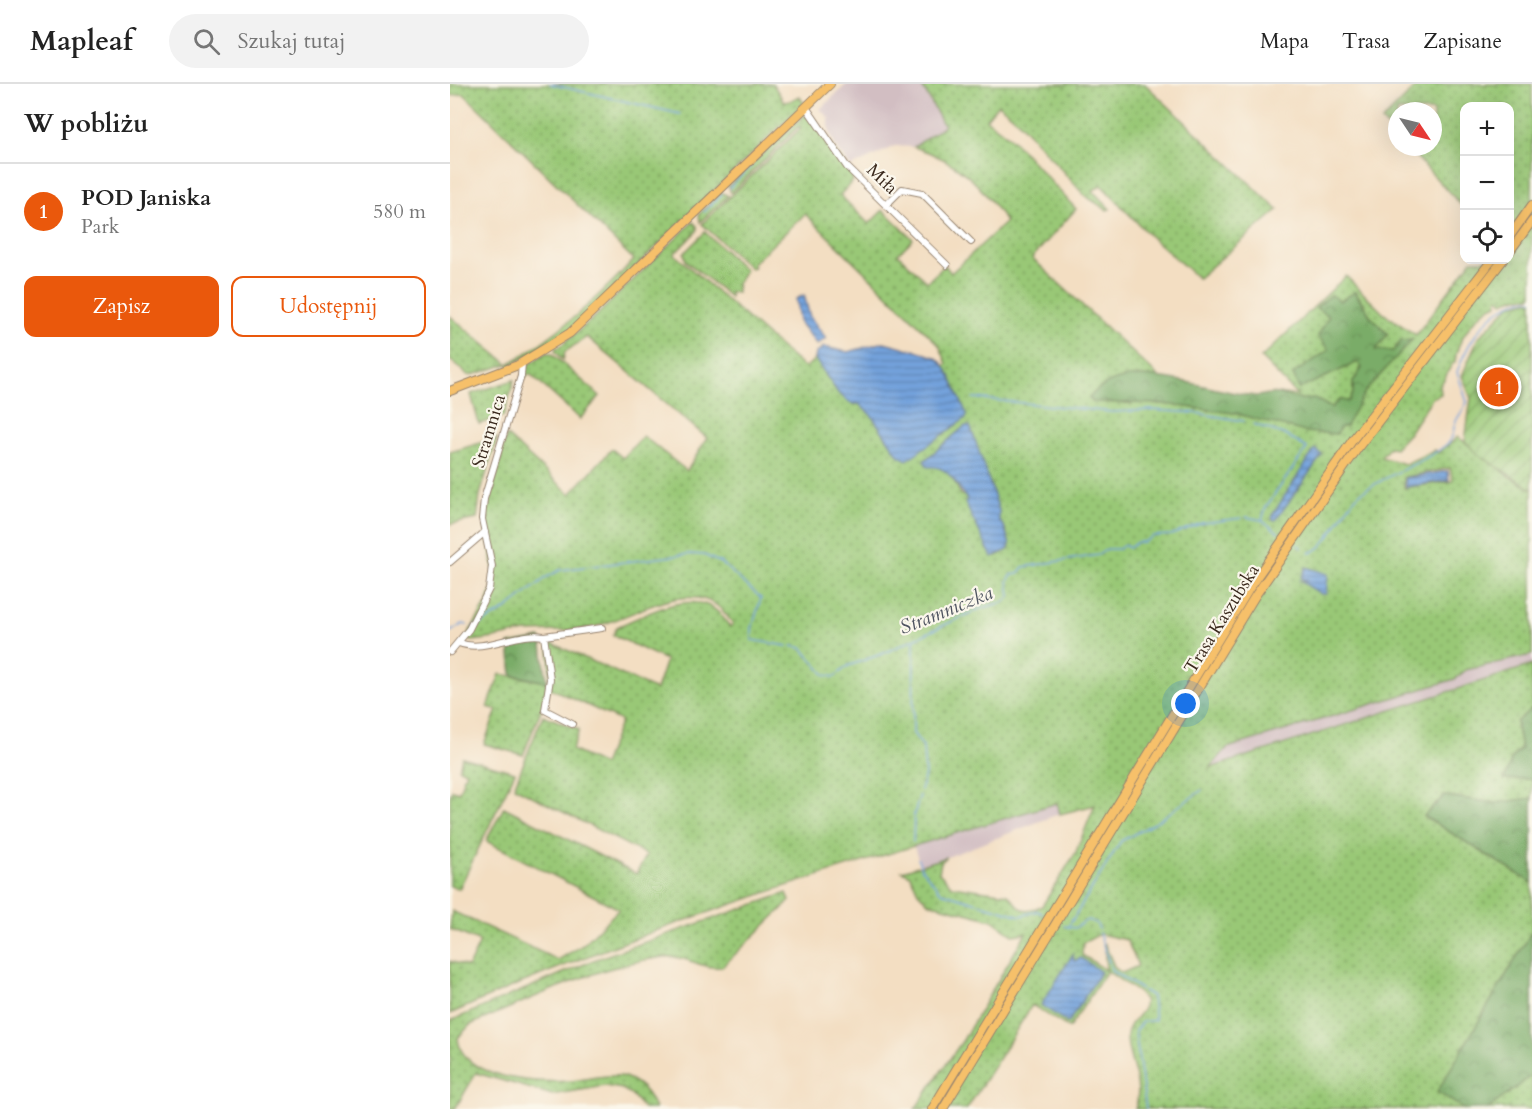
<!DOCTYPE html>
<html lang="pl">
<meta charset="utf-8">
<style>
:root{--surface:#fff;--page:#f2f2f2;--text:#222;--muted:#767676;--line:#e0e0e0;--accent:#ea580c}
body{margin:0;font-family:Cardo,serif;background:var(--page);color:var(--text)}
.controls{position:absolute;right:18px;top:18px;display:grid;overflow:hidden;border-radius:12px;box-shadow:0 6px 24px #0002}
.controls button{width:54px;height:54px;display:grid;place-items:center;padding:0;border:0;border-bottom:2px solid var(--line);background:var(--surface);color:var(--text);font:30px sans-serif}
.compass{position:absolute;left:938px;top:18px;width:54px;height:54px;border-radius:50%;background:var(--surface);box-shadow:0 6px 24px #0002;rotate:125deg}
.you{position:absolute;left:736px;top:620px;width:21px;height:21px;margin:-15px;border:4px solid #fff;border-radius:50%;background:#1a73e8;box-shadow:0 0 0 9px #1a73e833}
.badge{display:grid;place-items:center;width:39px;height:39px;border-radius:50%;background:var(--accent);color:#fff;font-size:20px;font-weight:700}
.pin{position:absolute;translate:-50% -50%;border:3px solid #fff;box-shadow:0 2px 6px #0006}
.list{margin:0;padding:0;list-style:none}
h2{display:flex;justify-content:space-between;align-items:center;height:78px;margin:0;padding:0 24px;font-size:26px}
h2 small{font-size:20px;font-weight:400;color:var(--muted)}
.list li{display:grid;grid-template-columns:39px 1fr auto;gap:18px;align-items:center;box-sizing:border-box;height:96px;padding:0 24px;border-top:2px solid var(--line)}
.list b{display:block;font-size:22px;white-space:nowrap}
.list p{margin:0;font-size:20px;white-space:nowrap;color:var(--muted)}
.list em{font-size:20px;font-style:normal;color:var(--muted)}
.actions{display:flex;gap:12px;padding:18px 24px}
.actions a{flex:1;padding:14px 0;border:2px solid var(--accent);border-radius:12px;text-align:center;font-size:21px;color:var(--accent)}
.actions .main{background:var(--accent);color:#fff}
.icon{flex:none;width:33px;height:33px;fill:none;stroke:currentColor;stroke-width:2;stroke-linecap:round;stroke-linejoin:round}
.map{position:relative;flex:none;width:1082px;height:1025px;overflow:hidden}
header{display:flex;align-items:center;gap:36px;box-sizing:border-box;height:84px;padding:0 30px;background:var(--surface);border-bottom:2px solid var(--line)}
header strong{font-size:28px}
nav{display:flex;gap:33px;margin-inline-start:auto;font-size:21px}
.search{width:420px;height:54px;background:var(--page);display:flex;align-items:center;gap:15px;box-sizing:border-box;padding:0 21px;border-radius:33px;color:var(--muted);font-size:22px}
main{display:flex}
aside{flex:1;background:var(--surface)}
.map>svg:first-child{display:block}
.industrial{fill:#d2bec2}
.grass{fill:url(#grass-dots);stroke:#6a794a;stroke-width:1.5;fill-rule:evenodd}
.forest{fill:url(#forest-crowns);stroke:#5a6b42;stroke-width:1.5}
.garden{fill:url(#garden-furrows);stroke:#6a794a;stroke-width:1.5}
.water{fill:url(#water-rules);stroke:#57667d;stroke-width:1.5}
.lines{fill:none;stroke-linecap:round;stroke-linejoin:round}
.stream{stroke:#73a2dc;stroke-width:1.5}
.minor-casing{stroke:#978470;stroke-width:8}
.major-casing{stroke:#978470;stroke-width:10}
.highway-casing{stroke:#978470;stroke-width:10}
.minor{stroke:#fff;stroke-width:6}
.major{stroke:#f6c06b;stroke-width:8}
.highway{stroke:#f6c06b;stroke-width:8}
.labels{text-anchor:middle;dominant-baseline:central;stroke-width:4.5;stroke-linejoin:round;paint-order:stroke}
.street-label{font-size:18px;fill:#3b2a1e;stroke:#fbf7ec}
.water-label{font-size:20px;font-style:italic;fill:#4f5460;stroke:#fbf7ec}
</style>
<header>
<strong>Mapleaf</strong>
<div class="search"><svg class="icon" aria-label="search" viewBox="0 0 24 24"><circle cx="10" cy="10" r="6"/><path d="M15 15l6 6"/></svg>Szukaj tutaj</div>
<nav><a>Mapa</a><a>Trasa</a><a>Zapisane</a></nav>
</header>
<main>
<aside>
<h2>W pobliżu<small></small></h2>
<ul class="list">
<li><span class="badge">1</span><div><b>POD Janiska</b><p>Park</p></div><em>580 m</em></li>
</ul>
<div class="actions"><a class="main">Zapisz</a><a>Udostępnij</a></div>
</aside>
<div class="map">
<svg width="1082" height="1025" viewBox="0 0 1082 1025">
<defs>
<pattern id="grass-dots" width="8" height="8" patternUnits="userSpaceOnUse" patternTransform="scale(1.5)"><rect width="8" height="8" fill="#99c876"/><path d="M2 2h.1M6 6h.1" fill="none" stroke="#7ea360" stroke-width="1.8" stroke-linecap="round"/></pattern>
<pattern id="forest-crowns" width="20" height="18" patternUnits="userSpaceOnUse" patternTransform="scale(1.5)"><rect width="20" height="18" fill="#7aac67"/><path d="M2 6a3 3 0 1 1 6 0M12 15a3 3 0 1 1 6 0" fill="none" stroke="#658c54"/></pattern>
<pattern id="garden-furrows" width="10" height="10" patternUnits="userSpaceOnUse" patternTransform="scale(1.5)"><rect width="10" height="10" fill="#99c876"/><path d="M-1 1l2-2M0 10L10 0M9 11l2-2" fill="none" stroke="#7ea360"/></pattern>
<pattern id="water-rules" width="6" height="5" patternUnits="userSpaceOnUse" patternTransform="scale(1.5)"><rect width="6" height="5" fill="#73a2dc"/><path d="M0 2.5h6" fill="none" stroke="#6084b2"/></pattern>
</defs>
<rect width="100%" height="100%" fill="#fbf7ec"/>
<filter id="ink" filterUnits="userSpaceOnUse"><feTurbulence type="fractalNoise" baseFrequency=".0167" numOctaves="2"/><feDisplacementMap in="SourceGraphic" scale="12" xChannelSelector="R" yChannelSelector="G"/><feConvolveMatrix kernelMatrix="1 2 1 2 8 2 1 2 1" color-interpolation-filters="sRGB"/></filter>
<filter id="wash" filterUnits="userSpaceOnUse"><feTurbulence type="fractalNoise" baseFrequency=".008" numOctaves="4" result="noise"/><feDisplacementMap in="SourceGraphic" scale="24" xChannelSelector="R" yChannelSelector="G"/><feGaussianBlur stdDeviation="1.35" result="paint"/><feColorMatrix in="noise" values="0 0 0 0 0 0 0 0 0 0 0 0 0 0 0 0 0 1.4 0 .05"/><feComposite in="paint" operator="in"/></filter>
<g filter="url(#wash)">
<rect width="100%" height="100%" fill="#f3dec2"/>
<path class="industrial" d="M397,0H471L494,42L464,63L445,62L401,83L385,61L379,45V34L370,25Z
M1082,561V591L917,650L614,728L471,783L461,754L777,664L781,661Z"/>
<path class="grass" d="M0,0H323L334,18L340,17L349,12L354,19L123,244L59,283L58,280L19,292L0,276V232L58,280C107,252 145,216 184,176L14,10L0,12Z
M471,0H695L828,126L748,194L701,153L651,101L643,107L660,125L657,126L635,112L566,35L548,20L536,35L562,55L626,125L582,174L709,293L683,294L643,318L714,320L784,329L886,350L905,310L943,267L925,266L938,250L921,233L906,208L890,217L880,212L867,224L879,232V266L843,290L849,304L908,278L912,283L903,298V309L899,317L889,316L881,324L864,314C850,317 841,317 828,309L848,312L811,274L896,192L934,230L966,251L1022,176H1060V22H1014V124L957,63H983V27H947V53L932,37L966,3L964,0H1082V212L1067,213L1053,218L1048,213L1047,220C1027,227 1006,257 1005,278C996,285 998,294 990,300L991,310L982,314L959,349L945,364L940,363L931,373L955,380L985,366L988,369L1008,353L1060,393L1082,405V571L1016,586L1005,595L777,664L760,684L1082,581V624L1066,638L1071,664L1062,674L1055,696L1082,695V714L1046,719L994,712L974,732L1082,799V847L988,1007L1014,1025H685C695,997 675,974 677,950C679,936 694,931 695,917L689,909L657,887L619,944L582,921L517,1025H465L513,956L576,849L563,851L542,836L479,819L468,808L460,791L452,787L497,773L491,778L489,789L502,802L558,810L569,823L577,827L592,822L625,770L645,721L610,730L607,719C402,780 196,841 0,930V877L18,883L30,858L0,845L2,827L108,876L133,861L169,825L36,757L54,723L186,790L197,771L64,703L93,631L129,646L122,666L153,681L171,637L100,604L99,558L206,606L216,576L163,551L167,543C193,532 243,503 268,528C273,532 276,538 280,543L283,540C273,526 265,516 247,514C214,510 178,534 147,542C124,548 101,547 78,548C59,550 40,556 20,557L17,552L38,518L45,494L35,435L56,351L120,410L162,365L173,374L193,352L237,387L257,354L137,253L115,268L113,276L105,267L106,263L108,264L146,232L243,138L247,142V147L224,170L352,282L356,283L365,275L388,309L402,320H409L422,332L449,372L516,334L494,282L497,280L489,261L355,130L302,180L304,183L300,184L252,140L351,44L349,42L281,109L278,102L357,29L401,89L403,97L390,111L419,140L433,126L463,155L448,170L477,198L495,181L501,189L556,138C530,99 508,77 464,63L494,42ZM509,347C531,378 545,399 549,437L554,442L560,461L558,466L546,472L515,412L511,411L502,393L494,385L474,377ZM1000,384L1003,397L954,404V393ZM650,850L677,856L688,882L672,889L665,884L654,859L656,886L632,871L633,859Z
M271,108L278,112L250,138L249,130Z
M255,148L295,186L287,200V208H280V213L236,177L234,169Z
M96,269H101L150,312L130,335L80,290L73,294L78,281Z
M64,296L54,332L29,340L21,310Z
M47,354L30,411L27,435L0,440V368Z
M50,590L97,598L95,616L73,671L34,660L47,626L38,623Z
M12,673L65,688L9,805L0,802V712L2,706L9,708L16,687L9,685Z
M337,809L340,817L272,883C252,886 234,870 214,873C147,881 82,915 20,941L8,954C11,996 88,999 119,997C135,996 153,990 170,992C187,995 200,1009 205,1025H194L181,1010L172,1005L155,1002L102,1011L26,989L5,1025H0V937L149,874Z
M1082,991V1025H1038Z"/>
<path class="forest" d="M905,208L921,233L938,250L926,266L943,267L951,257L962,256L915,308L896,342L890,344L887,350L855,348L784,329L714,320L643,318L639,314C677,268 757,309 806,312C813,312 821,308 829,310C845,314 846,317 864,314L881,324L889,316L899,317L903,309V298L912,284L908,278L849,305L843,290L879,266L868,252L879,232L866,224L881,211L890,217Z
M91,554L97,598L62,591L59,560Z
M1082,624V695L1054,696L1062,674L1071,664L1066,638Z
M994,712L1046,719L1082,714V799L974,732Z
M1082,847V991L1038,1025H1014L987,1008Z"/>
<path class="garden" d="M1082,216V405L1027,370L1015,357L1021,314L1012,292L1028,254L1060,221Z"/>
<path class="water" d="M354,211L360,233L376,254L367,261L349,238L346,215Z
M434,258C442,260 484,271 488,275C502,288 508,313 517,330L516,334L457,376L449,372L422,332L409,320H402L388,309L365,275L366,269L374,263L398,268Z
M515,342H520L522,347L549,426V437L554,442L560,461L558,466L542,473L515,419L517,415C507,403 499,380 478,383L474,377Z
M865,365L872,371L826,436H822L823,430Z
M998,387L999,396L956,403L955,394Z
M856,483L878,490L876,510H871L850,497H858L851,494Z
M623,870L624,877L631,874L651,888L618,939L591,921Z"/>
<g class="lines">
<path class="stream" d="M100,0L230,30
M279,104L303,80
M254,128L272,110
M523,314L662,328L703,326L746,329L794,337
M803,340L833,350L857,364L816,423L812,436
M796,433L812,436L828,448
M848,461L852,464
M859,469C878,466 893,424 908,411C924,396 993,371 1001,355C1004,350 1003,343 1006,337C1009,331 1014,325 1017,318L1007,288C1019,254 1044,216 1082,215
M23,544L55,526L97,493L110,486L240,470L254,471L271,479L311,514L302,544V556L337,562
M0,548L13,540L17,541
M464,555L463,649L473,663L475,690L471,706
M342,562L352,564L375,591L384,593L398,582L434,569L529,525L554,518L560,513L558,497L561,491L568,490L573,483L648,471L657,465H669L674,461L679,464L687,458H694L703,452L721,451L752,439L792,434
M463,758L464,731L470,711
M468,775L471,784L491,808L571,832L587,827L594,830
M614,842L625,844L637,836L646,839L649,845
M618,843L671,757L703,740L752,706
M649,849L662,887L702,912L705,936L692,938L685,947L696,1025"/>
</g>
</g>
<g filter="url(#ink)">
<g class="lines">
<defs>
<path id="minor" d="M356,23L397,83L497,181
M436,121L452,105L472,109L521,158
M0,478L35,448
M94,552L152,544
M9,559C35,569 67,547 94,552L100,595L95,626L122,640
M0,568L19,545L39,505L42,482L32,435L34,415L71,292L72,279"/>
<path id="major" d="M0,307L68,281L120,249L380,0"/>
<path id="highway" d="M1060,152L1082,121
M1060,167L1082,137
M482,1025L804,497L904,354L1042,176
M493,1025L805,512L910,361L1053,176"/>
</defs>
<use href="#minor" class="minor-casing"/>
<use href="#major" class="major-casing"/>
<use href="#highway" class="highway-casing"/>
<use href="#minor" class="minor"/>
<use href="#major" class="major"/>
<use href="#highway" class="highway"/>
</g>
</g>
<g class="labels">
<g class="street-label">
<text transform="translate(432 95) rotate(44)">Miła</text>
<text transform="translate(39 347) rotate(-73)">Stramnica</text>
<text transform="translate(772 535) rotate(-58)">Trasa Kaszubska</text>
</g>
<g class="water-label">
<text transform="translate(496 526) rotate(-22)">Stramniczka</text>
</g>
</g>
</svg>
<div class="controls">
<button>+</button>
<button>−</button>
<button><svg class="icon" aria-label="locate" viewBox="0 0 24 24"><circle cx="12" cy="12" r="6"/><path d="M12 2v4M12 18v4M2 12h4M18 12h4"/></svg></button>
</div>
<svg class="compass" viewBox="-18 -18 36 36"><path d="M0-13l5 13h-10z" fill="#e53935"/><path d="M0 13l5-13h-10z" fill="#767676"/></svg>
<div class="you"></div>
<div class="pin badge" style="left:1049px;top:303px">1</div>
</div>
</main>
